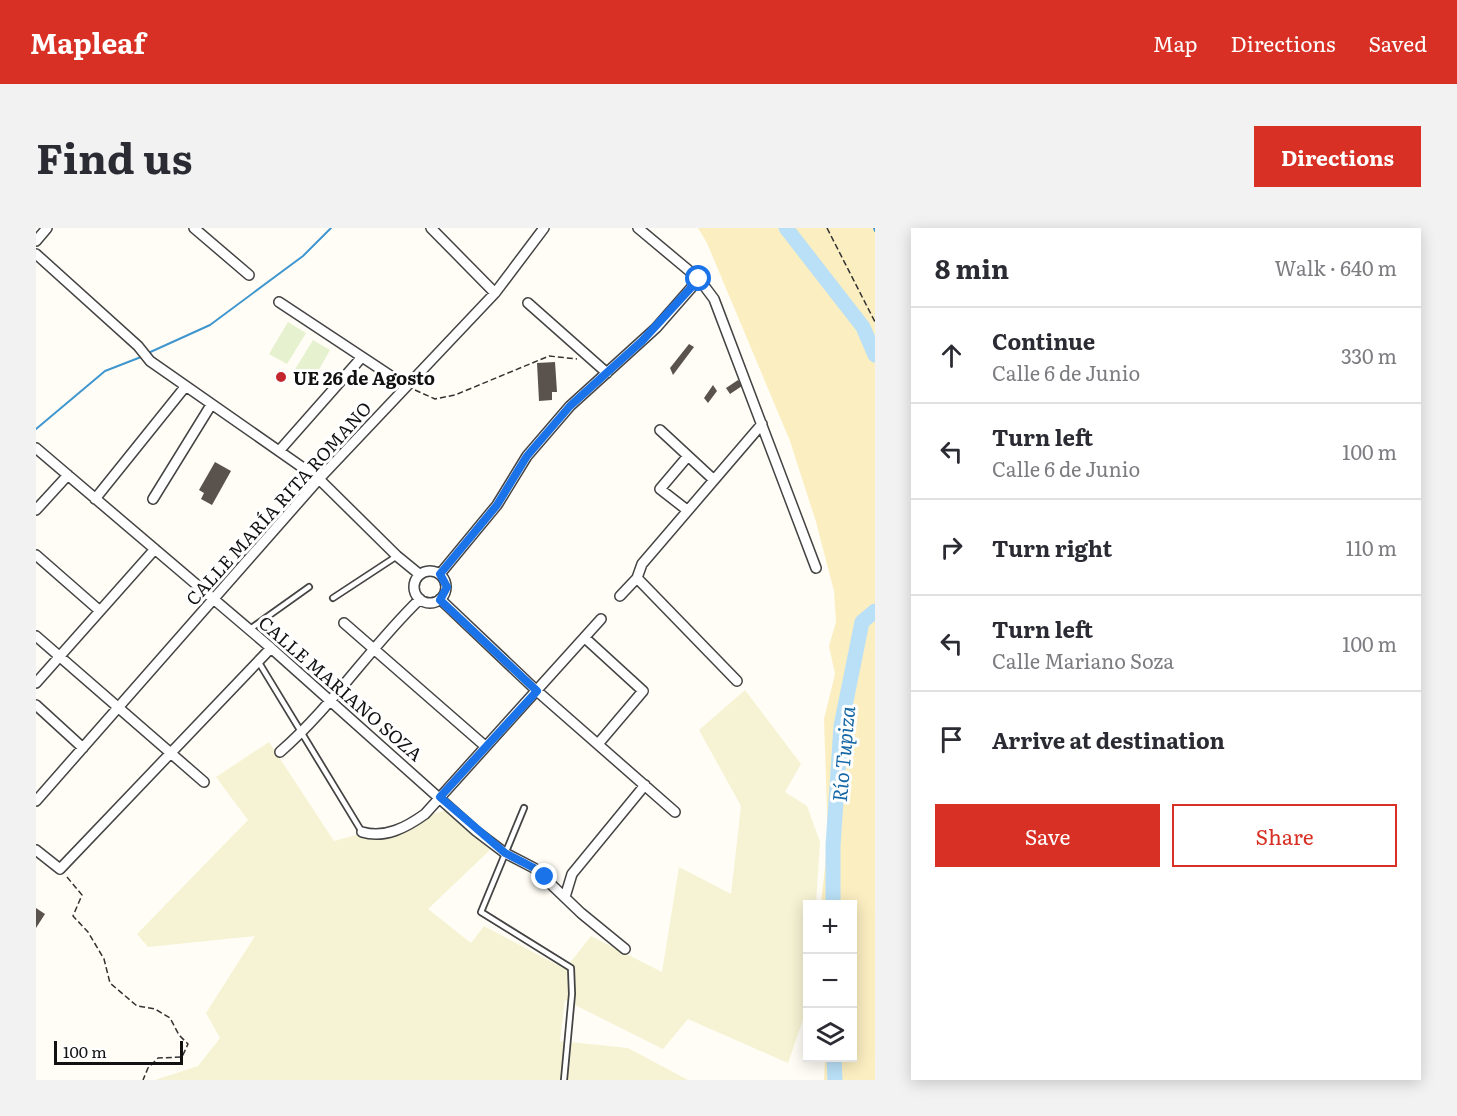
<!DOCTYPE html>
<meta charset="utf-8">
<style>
:root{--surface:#fff;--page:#f2f2f3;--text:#2b2b33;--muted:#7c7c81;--line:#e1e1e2;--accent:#d93025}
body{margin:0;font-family:Literata,serif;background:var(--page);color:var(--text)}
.controls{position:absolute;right:18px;bottom:18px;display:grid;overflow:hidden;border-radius:0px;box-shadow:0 3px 15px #0003}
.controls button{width:54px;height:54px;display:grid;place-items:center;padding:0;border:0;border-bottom:2px solid var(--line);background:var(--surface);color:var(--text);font:30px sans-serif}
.scale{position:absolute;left:18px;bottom:15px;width:129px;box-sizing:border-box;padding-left:6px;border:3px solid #111;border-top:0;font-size:16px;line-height:21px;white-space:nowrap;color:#111;-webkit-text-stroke:4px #fff;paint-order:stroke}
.stop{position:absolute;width:18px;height:18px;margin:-14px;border:4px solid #1a73e8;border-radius:50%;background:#fff}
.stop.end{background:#1a73e8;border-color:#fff;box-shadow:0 2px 6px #0008}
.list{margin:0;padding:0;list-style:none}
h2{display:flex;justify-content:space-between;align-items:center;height:78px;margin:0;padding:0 24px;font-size:26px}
h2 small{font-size:20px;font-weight:400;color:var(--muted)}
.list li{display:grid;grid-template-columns:39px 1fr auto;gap:18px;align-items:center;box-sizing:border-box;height:96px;padding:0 24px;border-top:2px solid var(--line)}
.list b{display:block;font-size:22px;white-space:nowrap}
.list p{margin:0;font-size:20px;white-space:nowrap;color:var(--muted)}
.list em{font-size:20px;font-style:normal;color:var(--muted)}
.actions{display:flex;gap:12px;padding:18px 24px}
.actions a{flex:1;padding:14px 0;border:2px solid var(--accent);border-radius:0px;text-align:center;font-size:21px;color:var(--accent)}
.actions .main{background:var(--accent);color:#fff}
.icon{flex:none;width:33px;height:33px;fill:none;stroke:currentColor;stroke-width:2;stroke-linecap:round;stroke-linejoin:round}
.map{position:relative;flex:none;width:839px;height:852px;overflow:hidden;border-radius:0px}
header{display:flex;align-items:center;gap:36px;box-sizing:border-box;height:84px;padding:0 30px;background:var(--accent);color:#fff}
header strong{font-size:28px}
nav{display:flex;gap:33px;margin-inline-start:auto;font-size:21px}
.intro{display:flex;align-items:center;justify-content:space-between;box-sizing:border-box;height:144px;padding:0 36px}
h1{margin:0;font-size:42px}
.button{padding:15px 27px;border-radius:0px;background:var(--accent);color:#fff;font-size:21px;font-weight:700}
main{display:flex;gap:36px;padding:0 36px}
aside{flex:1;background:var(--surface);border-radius:0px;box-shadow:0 3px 15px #0003}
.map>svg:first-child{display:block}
.farmland{fill:#f6f3d4}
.sand{fill:#fbeec1}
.pitch{fill:#e6f2cf}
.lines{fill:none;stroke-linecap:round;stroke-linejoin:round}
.stream{stroke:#3f96cf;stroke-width:2}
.river{stroke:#b9e0f7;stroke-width:15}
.building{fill:#5a524d}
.lane-casing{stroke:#444;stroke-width:8}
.street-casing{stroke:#444;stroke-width:12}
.path{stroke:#333;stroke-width:1.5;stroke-dasharray:6 3;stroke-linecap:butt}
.lane{stroke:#fff;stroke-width:4.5}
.street{stroke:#fff;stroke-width:9}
.route{stroke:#1a73e8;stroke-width:8}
.poi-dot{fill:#c4262e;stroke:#fff;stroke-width:2}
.labels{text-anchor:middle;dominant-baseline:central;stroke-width:6;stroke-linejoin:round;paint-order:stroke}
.poi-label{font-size:18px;font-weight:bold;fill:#111;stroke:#fff;text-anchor:start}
.street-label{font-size:18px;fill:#111;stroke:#fff}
.water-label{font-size:20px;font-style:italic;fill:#1768a6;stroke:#fff}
</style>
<header>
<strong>Mapleaf</strong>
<nav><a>Map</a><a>Directions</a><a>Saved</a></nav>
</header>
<div class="intro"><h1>Find us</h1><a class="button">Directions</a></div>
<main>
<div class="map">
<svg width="839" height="852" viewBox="0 0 839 852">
<rect width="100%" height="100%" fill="#fffdf5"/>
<path class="farmland" d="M709,462L765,536L749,564L771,578L784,614L780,676H772L771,780L752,835L652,791L627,821L529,772L524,813L592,820L652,852H119L162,838L184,810L170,785L219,708L112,719L101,706L212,592L180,549L233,514L298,613L411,582L455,621L392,681L435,715L448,698L529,741L555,708L626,744L643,639L695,666L705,578L663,502Z"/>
<path class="sand" d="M662,0H839V852H788L789,830H816V676H785L792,611L788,491L799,446L793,418L800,394L798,363L780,294L754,213L671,15Z"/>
<path class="pitch" d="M252,94L270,105L251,136L233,126Z
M277,112L294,122L276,154L258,143Z"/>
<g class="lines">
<path class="stream" d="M838,0L839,3
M110,126L174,97L267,28L295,0
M0,201L69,143L105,129"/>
<path class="river" d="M750,0L827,99L839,127
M797,676V618L805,498L826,394L839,383
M798,830L799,852"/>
</g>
<path class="building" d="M653,116L658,119L637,147L634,140Z
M519,134L521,164H516V172L503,173L501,135Z
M702,152L706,158L694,166L690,160Z
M677,157L681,163L672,175L668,170Z
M179,234L195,243L176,277L165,271L168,265L163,262Z
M0,680L9,686L0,700Z"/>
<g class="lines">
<defs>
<path id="lane" d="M297,370L361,328
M214,401L273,359
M222,433L326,604
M488,580L445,684L535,740L536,766L528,852"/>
<path id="street" d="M158,0L213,47
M395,0L459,65
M602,0L663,51L678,71L780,340
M0,13L11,0
M0,26L102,118L114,133L283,251L361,328L383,346
M243,74L370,158
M492,75L571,145
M624,202L678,252
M0,220L235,420L440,603L469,625L498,640L545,685L589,721
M243,223L326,129
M59,271L149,159
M117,271L175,177
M0,282L32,247
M651,282L624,261L652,228
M0,327L64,383
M378 359a16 16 0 1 1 32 0a16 16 0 1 1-32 0Z
M404,346L461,277L491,228L534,178L620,100L663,51
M601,350L701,453
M584,368L601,350L606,336L726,196
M404,371L501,463L639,584
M308,395L449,518
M0,408L168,554
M549,410L607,463L562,516
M0,455L119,321
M0,477L47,520
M244,524C296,479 334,419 384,371
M0,573L283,251L459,65L508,0
M326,604C349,611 371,599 389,586L565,391
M0,622L24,641L235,420
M529,669L536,646L609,557"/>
</defs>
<use href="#lane" class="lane-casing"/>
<use href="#street" class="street-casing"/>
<path class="path" d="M791,0L839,94
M379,162L399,171L419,167L513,128L541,131
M31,649L46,667L37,688L52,704L68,731L74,755L101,778L119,781L134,790L143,807L152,816L146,829L122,830L112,840L107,852"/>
<use href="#lane" class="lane"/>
<use href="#street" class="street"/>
</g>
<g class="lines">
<path class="route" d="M509,649L498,640L469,625L404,569L501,463L404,372L411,359L404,346L461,277L491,228L534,178L606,113L663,51"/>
</g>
<circle class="poi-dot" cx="245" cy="149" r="6"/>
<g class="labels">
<g class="poi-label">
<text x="257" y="149">UE 26 de Agosto</text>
</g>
<g class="street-label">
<text transform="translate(242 275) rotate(-48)">CALLE MARÍA RITA ROMANO</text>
<text transform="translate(305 460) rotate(41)">CALLE MARIANO SOZA</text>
</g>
<g class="water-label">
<text transform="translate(806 526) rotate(-85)">Río Tupiza</text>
</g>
</g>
</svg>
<div class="controls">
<button>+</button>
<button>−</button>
<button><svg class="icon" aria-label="layers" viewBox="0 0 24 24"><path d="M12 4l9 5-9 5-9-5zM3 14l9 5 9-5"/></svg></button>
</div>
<div class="scale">100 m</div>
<div class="stop" style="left:663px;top:51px"></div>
<div class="stop end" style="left:509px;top:649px"></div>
</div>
<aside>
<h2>8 min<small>Walk · 640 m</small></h2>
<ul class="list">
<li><svg class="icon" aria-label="ahead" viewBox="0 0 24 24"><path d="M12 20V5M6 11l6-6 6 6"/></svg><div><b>Continue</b><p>Calle 6 de Junio</p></div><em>330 m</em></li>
<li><svg class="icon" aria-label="left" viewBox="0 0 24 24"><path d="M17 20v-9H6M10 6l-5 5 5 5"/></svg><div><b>Turn left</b><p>Calle 6 de Junio</p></div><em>100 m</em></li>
<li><svg class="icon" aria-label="right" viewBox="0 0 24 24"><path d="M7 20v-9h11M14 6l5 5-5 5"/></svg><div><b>Turn right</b></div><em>110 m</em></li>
<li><svg class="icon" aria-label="left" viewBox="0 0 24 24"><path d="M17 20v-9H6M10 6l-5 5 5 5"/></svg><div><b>Turn left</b><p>Calle Mariano Soza</p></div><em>100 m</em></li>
<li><svg class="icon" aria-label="arrive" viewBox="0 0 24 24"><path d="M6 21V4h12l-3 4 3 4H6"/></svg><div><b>Arrive at destination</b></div></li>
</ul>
<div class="actions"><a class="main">Save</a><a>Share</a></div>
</aside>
</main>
